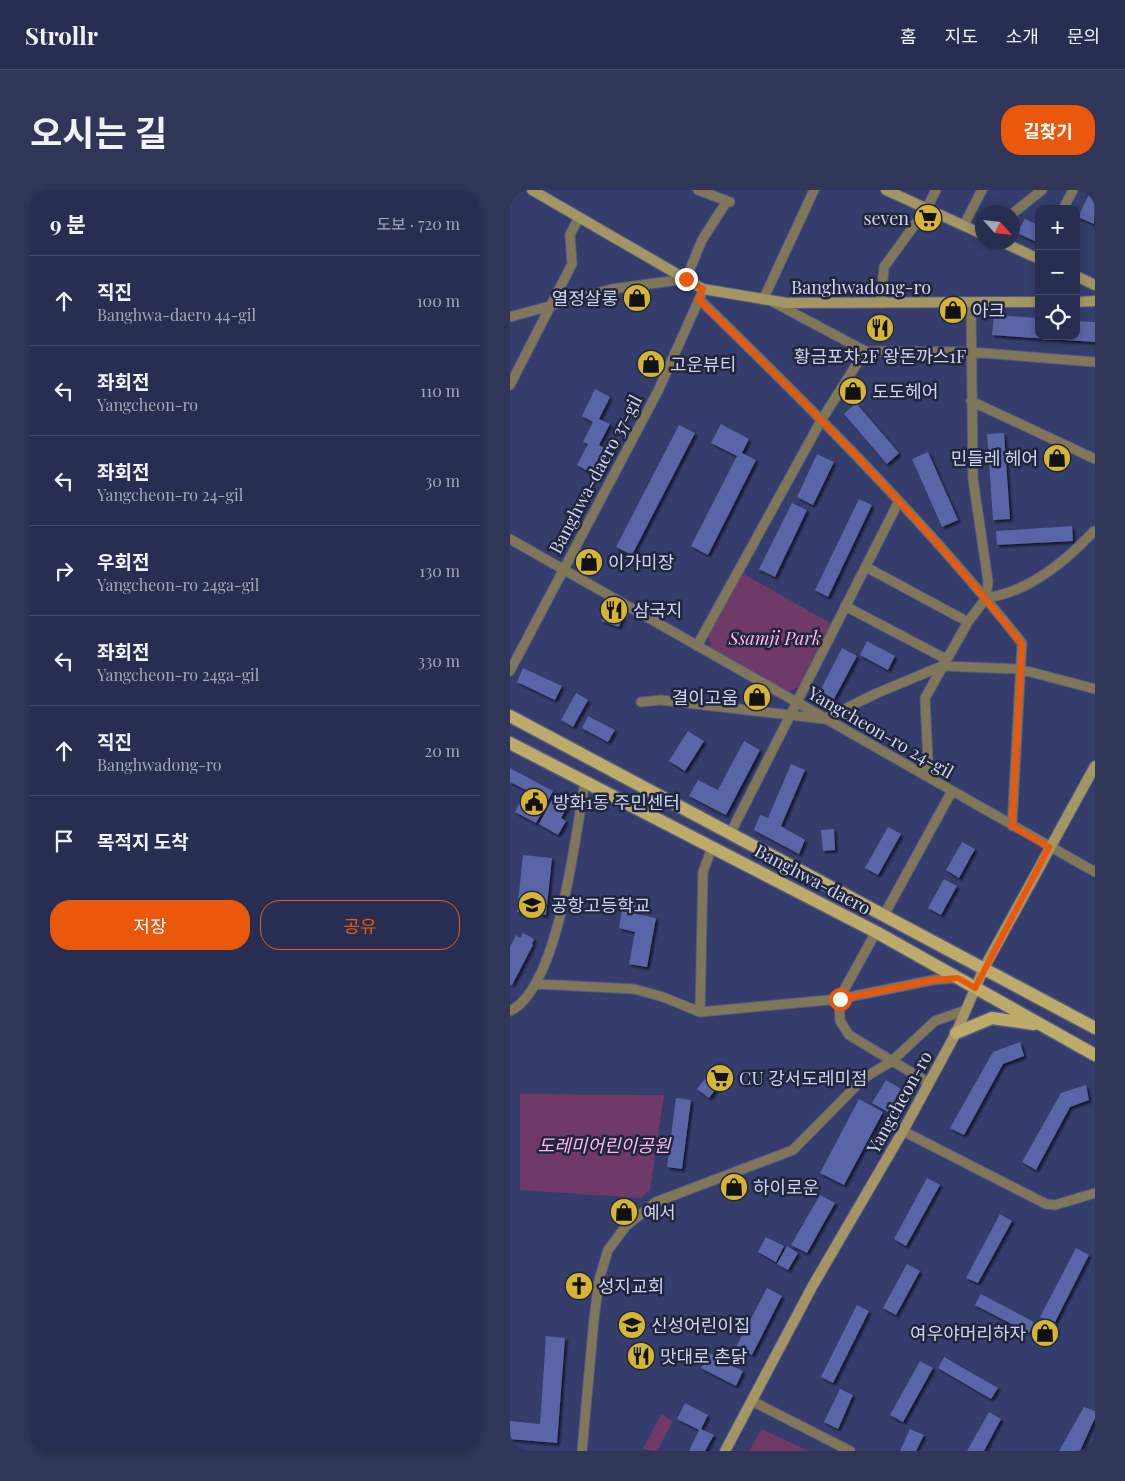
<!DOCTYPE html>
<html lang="ko">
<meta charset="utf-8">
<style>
:root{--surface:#272e51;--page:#2f3658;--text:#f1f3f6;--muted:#a4a8b7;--line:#434a68;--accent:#ea580c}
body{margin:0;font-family:"Playfair Display","Noto Sans KR",serif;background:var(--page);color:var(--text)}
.controls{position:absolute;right:15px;top:15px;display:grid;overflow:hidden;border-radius:10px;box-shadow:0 2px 8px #0003}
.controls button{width:45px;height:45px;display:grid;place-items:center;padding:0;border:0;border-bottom:1px solid var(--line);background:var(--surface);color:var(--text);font:25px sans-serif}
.compass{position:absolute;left:465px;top:15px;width:45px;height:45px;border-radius:50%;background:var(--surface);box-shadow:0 2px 8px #0003;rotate:117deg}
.stop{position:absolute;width:15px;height:15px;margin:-11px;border:4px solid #ea580c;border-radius:50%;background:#fff}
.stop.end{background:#ea580c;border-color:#fff;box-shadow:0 1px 5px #0008}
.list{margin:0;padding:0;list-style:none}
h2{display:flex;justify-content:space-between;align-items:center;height:65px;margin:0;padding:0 20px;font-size:21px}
h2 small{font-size:16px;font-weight:400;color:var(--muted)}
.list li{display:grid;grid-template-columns:32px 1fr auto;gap:15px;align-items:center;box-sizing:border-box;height:90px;padding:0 20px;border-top:1px solid var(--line)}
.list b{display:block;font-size:19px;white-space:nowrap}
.list p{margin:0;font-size:16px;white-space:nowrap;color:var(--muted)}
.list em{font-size:16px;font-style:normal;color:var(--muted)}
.actions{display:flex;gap:10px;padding:15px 20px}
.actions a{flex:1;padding:11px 0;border:1px solid var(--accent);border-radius:20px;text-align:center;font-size:18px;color:var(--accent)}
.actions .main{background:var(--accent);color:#fff}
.icon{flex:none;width:28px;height:28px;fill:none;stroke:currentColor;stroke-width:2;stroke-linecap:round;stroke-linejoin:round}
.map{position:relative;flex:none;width:585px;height:1261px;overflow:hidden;border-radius:20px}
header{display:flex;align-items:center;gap:30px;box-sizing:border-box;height:70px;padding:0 25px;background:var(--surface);border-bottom:1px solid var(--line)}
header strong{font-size:24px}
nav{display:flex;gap:28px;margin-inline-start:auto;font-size:18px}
.intro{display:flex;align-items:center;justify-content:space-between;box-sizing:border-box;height:120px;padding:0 30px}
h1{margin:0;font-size:35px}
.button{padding:12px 22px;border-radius:20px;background:var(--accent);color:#fff;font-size:18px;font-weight:700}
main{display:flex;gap:30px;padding:0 30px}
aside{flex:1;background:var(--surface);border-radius:20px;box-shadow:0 2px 8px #0003}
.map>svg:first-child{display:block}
.green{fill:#6f3a67}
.building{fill:#5865a7;filter:url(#shadow)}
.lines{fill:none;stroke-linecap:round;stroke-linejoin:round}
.street-casing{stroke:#525b87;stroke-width:11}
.secondary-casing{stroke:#525b87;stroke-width:12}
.primary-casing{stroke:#525b87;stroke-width:15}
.street{stroke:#817758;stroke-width:9}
.secondary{stroke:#a49562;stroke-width:10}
.primary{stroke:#bfab69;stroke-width:12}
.route{stroke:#ea580c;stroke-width:6}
.labels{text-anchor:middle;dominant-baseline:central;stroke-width:5;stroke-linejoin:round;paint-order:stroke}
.poi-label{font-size:18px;fill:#ccd4f1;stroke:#21263c;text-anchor:start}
.street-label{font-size:18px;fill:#ccd4f1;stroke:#21263c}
.park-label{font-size:18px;font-style:italic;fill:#ffb9f1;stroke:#21263c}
</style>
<header>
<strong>Strollr</strong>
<nav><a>홈</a><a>지도</a><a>소개</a><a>문의</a></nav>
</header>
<div class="intro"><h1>오시는 길</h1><a class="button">길찾기</a></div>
<main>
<aside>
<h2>9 분<small>도보 · 720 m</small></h2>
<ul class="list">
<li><svg class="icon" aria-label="ahead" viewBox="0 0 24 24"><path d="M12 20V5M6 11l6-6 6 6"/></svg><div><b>직진</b><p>Banghwa-daero 44-gil</p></div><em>100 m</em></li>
<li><svg class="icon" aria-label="left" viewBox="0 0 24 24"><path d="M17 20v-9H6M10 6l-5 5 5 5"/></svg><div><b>좌회전</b><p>Yangcheon-ro</p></div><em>110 m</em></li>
<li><svg class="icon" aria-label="left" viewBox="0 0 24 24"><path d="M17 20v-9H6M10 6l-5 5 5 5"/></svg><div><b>좌회전</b><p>Yangcheon-ro 24-gil</p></div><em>30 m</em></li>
<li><svg class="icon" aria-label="right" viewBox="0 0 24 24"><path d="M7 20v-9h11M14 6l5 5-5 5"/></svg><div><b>우회전</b><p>Yangcheon-ro 24ga-gil</p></div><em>130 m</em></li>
<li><svg class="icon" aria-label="left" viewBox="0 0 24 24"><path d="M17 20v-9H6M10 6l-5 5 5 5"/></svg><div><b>좌회전</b><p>Yangcheon-ro 24ga-gil</p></div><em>330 m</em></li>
<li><svg class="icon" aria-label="ahead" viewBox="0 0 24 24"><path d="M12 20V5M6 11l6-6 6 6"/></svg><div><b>직진</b><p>Banghwadong-ro</p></div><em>20 m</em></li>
<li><svg class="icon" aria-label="arrive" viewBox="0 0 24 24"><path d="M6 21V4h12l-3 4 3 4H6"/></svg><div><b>목적지 도착</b></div></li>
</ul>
<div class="actions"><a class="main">저장</a><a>공유</a></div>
</aside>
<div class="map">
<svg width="585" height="1261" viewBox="0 0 585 1261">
<defs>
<filter id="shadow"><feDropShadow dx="2.5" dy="2.5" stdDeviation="1" flood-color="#0009"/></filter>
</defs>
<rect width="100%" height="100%" fill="#343d6c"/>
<path class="green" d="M232,383L322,434L289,497L277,502L201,457L198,443Z
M10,904L154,905L140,1000L131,1008L10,1000Z
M151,1224L163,1231L147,1261L133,1259Z
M252,1239L298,1261H239Z"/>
<path class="building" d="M581,0H585L584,34L568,27Z
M515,29L529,35V53L507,43Z
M484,125L529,128V146H566V131L585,132V152L482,145Z
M85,199L100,207L89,229L100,234L89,255L94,258L81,283L67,275L78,254L73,252L83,232L72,226Z
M346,213L389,263L377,274L334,224Z
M211,234L239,249L232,263L246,270L198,365L181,356L227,266L201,253Z
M169,235L185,243L122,365L106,357Z
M494,243L500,329L483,330L477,244Z
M418,262L448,330L432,337L402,269Z
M307,264L324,272L303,315L287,307Z
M349,309L362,315L318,407L305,400Z
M282,313L297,320L265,387L249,379Z
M562,336L563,351L487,355L486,341Z
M98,417L111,424L113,427L109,437L91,431Z
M357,451L385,466L378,480L350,465Z
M332,458L347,466L324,509L310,501Z
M13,478L52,496L45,510L7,492Z
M66,503L78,510L63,537L51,530Z
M78,526L105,540L98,552L72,538Z
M178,541L194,551L175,581L159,571Z
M234,551L250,560L216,625L179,606L188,590L208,600Z
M281,574L295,580L271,636L295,650L289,664L244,640L250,625L258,628Z
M0,578L43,601L26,633L5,622L16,600L0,592Z
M43,608L49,611L51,608L57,611V620L56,619L51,628L56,631L48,645L29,634Z
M378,637L391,644L368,685L355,678Z
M324,639L325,660L313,661L311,640Z
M452,652L465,659L449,688L436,680Z
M13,665L42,668L36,725L7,722Z
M434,689L447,696L431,725L418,718Z
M114,706L129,709L126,724L146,728L137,777L119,774L125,742L109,738Z
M13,743L24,749L22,754L23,755L2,795L0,794V757L6,745L10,748Z
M510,852L514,866L493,874L454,945L440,938L483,862Z
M207,874L218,883L199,908L187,899Z
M376,890L391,899L378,922L362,913Z
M576,895L579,910L560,917L526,980L512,972L551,903Z
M166,908L181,910L172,979L157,977Z
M349,909L373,922L334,995L310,983Z
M417,988L430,995L396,1056L384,1049Z
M310,1005L325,1013L297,1063L281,1055Z
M490,1024L502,1031L468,1093L456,1088Z
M256,1047L274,1056L266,1072L248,1062Z
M277,1056L288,1063L278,1080L267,1074Z
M566,1058L579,1065L544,1134L530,1127Z
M397,1074L410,1081L386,1125L373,1118Z
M257,1098L272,1106L242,1165L226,1157Z
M471,1104L524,1132L519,1143L465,1115Z
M347,1115L359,1121L323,1193L311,1187Z
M36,1146L55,1148L47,1253L0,1249V1231L30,1234Z
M214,1161L223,1165L218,1174L233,1181L226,1196L191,1178L199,1163L210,1168Z
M434,1167L488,1198L481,1209L428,1178Z
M410,1171L423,1178L393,1232L380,1225Z
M330,1199L343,1205L328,1239L314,1232Z
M175,1213L198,1225L191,1239L204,1245L195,1261H179L189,1240L167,1229Z
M574,1217L585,1221V1228L570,1261H549Z
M479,1222L491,1229L474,1261H457Z
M400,1239L414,1245L406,1261H390Z"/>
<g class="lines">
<defs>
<path id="street" d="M188,0L220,12
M553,19L563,0
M502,24L532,0
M454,35L472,0
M189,109C302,219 414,330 512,453L502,636
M253,110L304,0
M263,112L355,161
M371,113L374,77L417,18L426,0
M0,127L102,99L176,89L192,50L217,11
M0,195L62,74L60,45L69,27
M461,211L585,269
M0,349L585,682
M356,377L458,432
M476,408C519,402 555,372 584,341
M335,416L436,469
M187,456L312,229L355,161L460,162L585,172
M0,481L148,201L191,105
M131,512L151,510L315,529L365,504L432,476L509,479L585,499
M414,585L418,571L415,508L458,432L476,408L478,391L463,289L461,113
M220,644L389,311
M374,725L442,601
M366,742L329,809L330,831L339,845L419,893
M27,794L124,799L153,807L190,822L329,809L423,790L448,788
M0,821C49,798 66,642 75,591
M190,822L193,682L202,657
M393,941L536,1014L545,1015L585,1003
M242,1211L340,1261
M72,1261L84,1129L89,1090L98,1060L116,1036L146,1012L283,960L354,888L382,871L425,831L456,820"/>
<path id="secondary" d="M22,0L193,99L277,113L529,112
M376,0L472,44
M492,52L529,69
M566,86L585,95
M566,112L585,111
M215,1261L302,1097L393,941L446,843L474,778L585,576"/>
<path id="primary" d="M0,526L585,838
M0,553L366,742L585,865
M446,843L482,828L524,834"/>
</defs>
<use href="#street" class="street-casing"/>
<use href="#secondary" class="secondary-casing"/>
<use href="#primary" class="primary-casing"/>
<use href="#street" class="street"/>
<use href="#secondary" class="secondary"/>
<use href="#primary" class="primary"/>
</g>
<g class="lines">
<path class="route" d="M176,89L193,99L188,109C302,219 414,330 512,454L502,636L539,657L465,798L448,788L423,790L330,809"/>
</g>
<defs>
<symbol id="supermarket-disc" viewBox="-11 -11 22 22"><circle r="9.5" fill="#d6b534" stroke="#21263c"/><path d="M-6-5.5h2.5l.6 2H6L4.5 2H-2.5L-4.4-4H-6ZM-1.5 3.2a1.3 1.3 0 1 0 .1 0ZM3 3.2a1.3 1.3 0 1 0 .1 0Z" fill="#111"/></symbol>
<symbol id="shop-disc" viewBox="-11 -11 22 22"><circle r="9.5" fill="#d6b534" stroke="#21263c"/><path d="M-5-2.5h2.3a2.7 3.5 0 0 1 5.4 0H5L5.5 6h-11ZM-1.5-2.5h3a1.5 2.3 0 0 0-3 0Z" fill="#111"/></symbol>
<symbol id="restaurant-disc" viewBox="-11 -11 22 22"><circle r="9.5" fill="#d6b534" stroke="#21263c"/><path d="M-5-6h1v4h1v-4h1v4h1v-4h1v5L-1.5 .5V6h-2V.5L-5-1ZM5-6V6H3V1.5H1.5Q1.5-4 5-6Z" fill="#111"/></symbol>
<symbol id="civic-disc" viewBox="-11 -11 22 22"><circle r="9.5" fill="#d6b534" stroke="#21263c"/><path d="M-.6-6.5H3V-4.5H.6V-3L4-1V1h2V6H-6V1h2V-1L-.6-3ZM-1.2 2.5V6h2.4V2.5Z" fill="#111"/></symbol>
<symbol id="school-disc" viewBox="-11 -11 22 22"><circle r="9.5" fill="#d6b534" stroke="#21263c"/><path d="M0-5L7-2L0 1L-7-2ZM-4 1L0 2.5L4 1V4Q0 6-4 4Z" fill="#111"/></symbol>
<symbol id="church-disc" viewBox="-11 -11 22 22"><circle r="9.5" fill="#d6b534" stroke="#21263c"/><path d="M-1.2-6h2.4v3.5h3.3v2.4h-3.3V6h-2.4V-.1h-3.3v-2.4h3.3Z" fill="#111"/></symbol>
</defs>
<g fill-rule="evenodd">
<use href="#supermarket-disc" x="402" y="12" width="32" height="32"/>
<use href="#shop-disc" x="111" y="92" width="32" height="32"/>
<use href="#shop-disc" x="427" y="104" width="32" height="32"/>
<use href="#restaurant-disc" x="354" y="122" width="32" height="32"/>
<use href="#shop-disc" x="125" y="158" width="32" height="32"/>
<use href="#shop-disc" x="327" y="185" width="32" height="32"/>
<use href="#shop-disc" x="531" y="252" width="32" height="32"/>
<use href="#shop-disc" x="63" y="356" width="32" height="32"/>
<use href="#restaurant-disc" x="88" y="404" width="32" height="32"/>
<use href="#shop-disc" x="231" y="491" width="32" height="32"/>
<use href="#civic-disc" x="8" y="596" width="32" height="32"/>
<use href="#school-disc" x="6" y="699" width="32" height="32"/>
<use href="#supermarket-disc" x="194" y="872" width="32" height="32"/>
<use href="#shop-disc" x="208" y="981" width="32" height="32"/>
<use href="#shop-disc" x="98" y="1006" width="32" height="32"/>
<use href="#church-disc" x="53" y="1080" width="32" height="32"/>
<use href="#school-disc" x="106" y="1119" width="32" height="32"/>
<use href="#shop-disc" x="519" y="1127" width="32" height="32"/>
<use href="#restaurant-disc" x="115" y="1150" width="32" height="32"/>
</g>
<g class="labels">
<g class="poi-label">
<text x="399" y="28" text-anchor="end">seven</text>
<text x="108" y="108" text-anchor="end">열정살롱</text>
<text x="462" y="120">아크</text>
<text x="370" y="166" text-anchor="middle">황금포차2F 왕돈까스1F</text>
<text x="160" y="174">고운뷰티</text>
<text x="362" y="201">도도헤어</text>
<text x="528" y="268" text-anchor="end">민들레 헤어</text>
<text x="98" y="372">이가미장</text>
<text x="123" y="420">삼국지</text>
<text x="228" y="507" text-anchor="end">결이고움</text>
<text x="43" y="612">방화1동 주민센터</text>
<text x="41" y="715">공항고등학교</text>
<text x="229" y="888">CU 강서도레미점</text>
<text x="243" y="997">하이로운</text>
<text x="133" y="1022">예서</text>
<text x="88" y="1096">성지교회</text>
<text x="141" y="1135">신성어린이집</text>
<text x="516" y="1143" text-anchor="end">여우야머리하자</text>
<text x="150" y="1166">맛대로 촌닭</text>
</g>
<g class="street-label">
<text x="351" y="97">Banghwadong-ro</text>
<text transform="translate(85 284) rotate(-62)">Banghwa-daero 37-gil</text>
<text transform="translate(371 542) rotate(30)">Yangcheon-ro 24-gil</text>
<text transform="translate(303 689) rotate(28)">Banghwa-daero</text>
<text transform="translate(389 912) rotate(-61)">Yangcheon-ro</text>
</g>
<g class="park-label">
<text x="265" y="448">Ssamji Park</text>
<text x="94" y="955">도레미어린이공원</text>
</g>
</g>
</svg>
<div class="controls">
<button>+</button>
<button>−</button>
<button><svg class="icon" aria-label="locate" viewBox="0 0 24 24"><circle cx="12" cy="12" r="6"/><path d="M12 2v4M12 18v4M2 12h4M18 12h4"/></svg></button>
</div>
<svg class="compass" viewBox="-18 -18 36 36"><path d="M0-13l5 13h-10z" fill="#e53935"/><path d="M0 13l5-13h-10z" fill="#a4a8b7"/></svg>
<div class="stop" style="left:330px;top:809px"></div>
<div class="stop end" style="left:176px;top:89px"></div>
</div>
</main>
